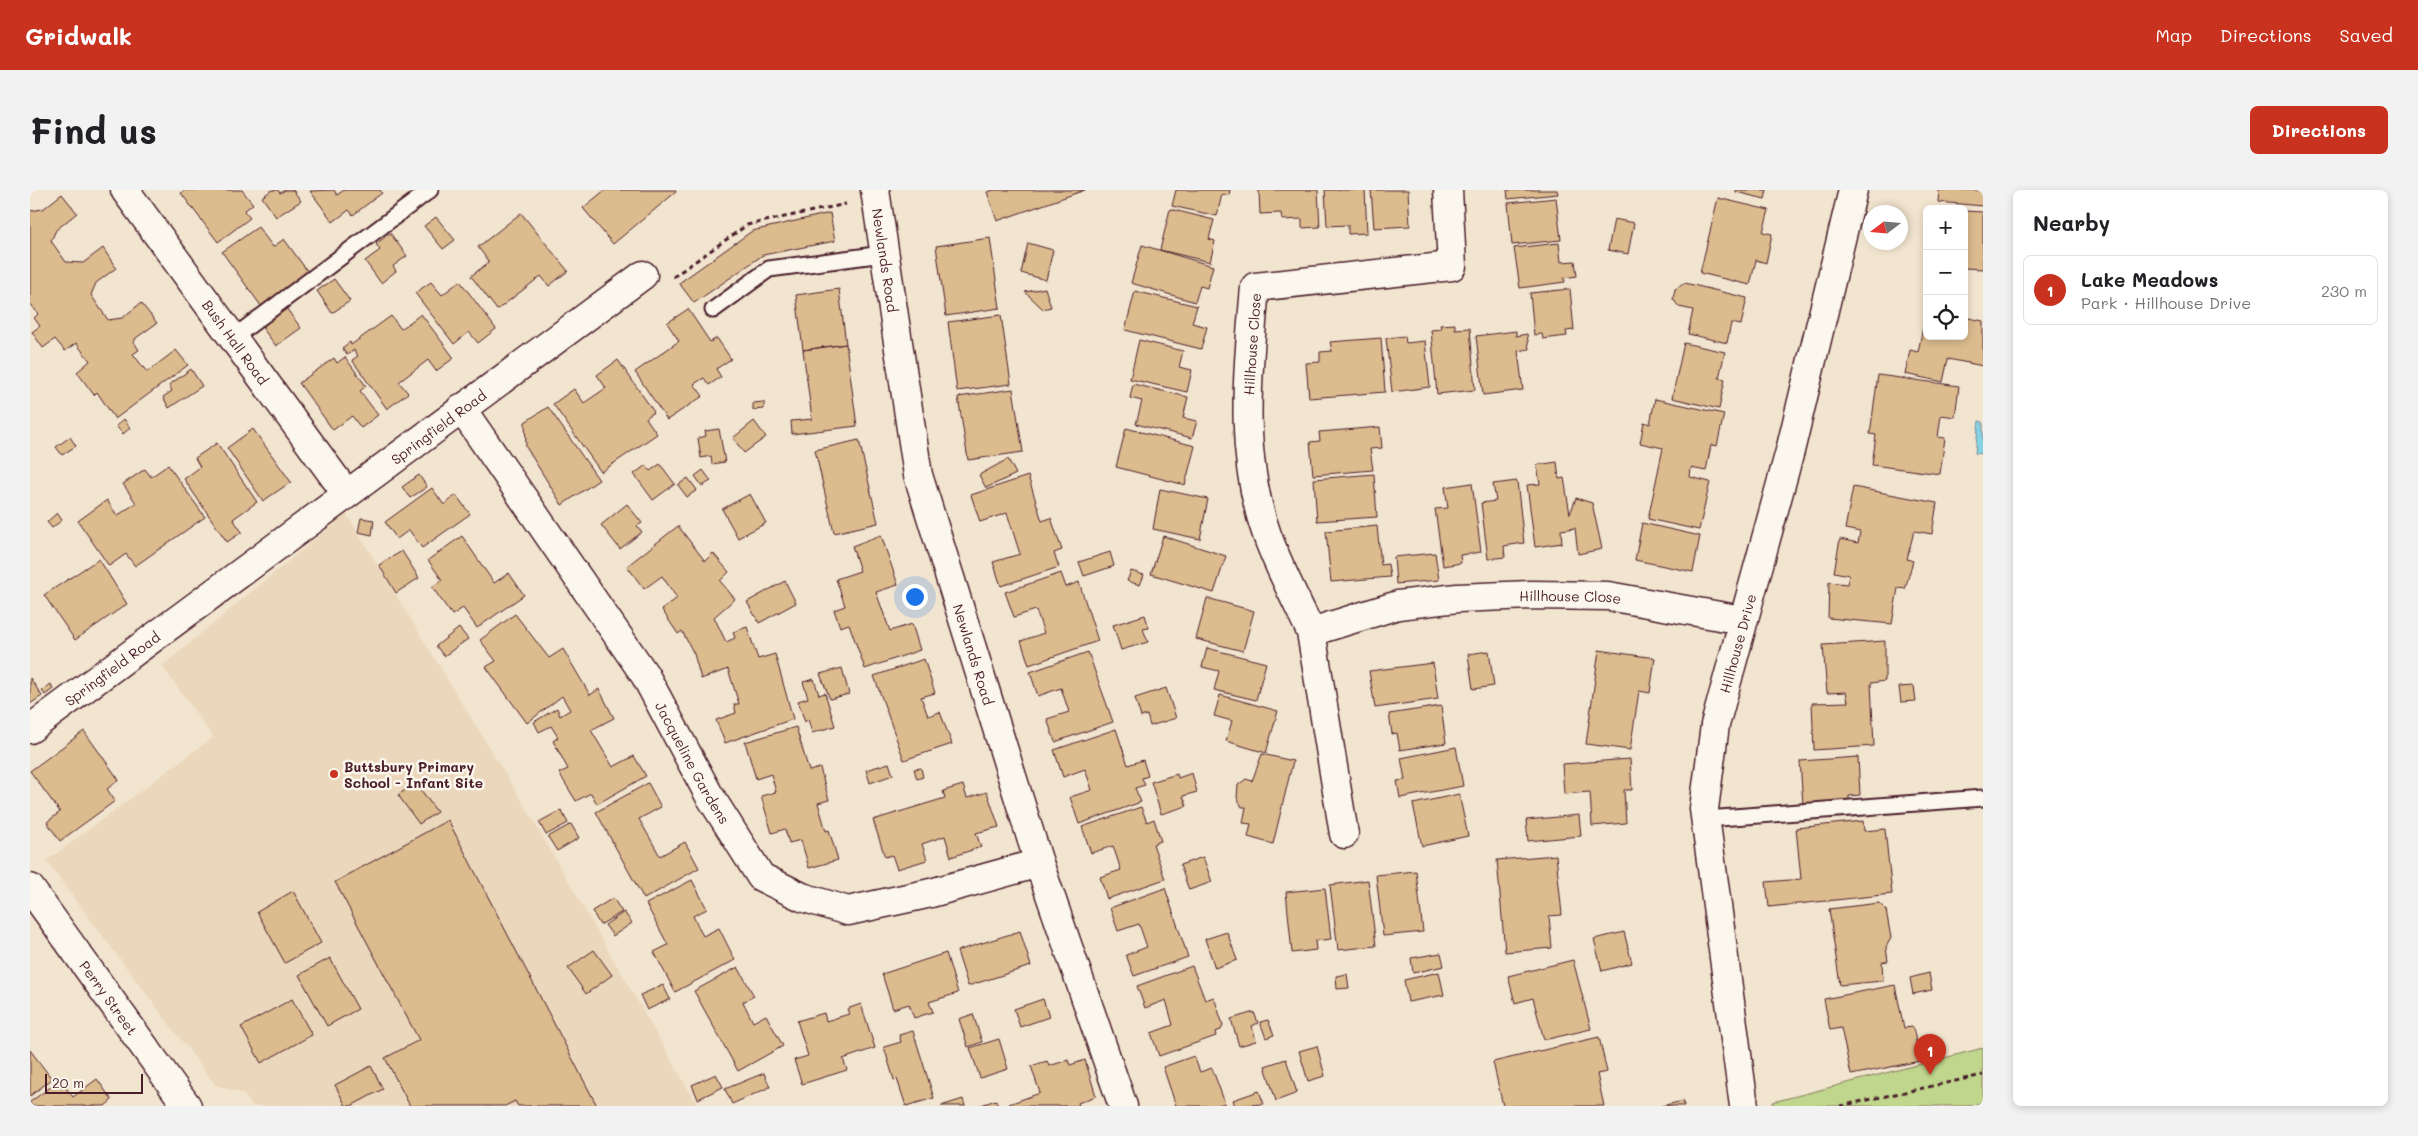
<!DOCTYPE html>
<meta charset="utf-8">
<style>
:root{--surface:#fff;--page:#f2f2f2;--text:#202124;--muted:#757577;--line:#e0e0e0;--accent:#c8321e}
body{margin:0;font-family:Mali,sans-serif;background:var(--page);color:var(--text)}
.controls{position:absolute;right:15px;top:15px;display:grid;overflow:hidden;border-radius:8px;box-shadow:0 2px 8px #0003}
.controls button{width:45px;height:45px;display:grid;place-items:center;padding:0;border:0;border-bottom:1px solid var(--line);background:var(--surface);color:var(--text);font:25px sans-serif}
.compass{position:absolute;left:1833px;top:15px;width:45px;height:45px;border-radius:50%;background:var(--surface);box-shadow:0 2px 8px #0003;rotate:254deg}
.scale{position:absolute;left:15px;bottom:12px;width:98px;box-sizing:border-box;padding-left:5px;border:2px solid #4a1f2b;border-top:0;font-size:14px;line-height:18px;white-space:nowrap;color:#4a1f2b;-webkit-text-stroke:4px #fbf7ec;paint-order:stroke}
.you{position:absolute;left:884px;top:406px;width:18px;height:18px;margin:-12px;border:4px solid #fff;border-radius:50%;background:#1a73e8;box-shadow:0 0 0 8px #1a73e833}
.badge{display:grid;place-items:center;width:32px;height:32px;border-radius:50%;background:var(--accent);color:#fff;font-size:16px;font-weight:700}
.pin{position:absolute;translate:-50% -41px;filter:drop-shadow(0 1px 2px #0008)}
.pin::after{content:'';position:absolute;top:26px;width:18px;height:15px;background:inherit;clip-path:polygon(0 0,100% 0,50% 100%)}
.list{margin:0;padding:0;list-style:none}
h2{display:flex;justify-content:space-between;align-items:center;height:65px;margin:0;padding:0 20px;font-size:21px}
h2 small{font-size:16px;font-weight:400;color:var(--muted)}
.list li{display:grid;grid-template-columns:32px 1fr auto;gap:15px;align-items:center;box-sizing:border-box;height:70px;margin:0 10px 10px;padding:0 10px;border:1px solid var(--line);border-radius:8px}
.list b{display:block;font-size:19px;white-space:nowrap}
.list p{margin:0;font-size:16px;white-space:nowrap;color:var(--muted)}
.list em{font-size:16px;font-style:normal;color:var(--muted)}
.icon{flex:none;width:28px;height:28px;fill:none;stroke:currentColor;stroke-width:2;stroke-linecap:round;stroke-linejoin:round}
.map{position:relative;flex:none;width:1953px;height:916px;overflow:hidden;border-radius:8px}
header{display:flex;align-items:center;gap:30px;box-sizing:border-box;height:70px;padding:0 25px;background:var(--accent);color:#fff}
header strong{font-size:24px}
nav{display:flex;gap:28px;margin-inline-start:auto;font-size:18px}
.intro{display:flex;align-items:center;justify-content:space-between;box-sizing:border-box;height:120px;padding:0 30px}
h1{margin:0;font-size:35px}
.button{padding:12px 22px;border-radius:8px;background:var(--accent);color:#fff;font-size:18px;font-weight:700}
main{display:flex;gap:30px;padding:0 30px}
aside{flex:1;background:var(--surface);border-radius:8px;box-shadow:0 2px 8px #0003}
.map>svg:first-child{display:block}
.built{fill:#ebd8bc}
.green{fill:#bfd68c;stroke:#847a5c}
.water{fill:#86d4e5;stroke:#6e8c9b}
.building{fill:#dcbb8e;stroke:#4a1f2b}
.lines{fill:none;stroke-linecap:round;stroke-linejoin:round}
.service-casing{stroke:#4a1f2b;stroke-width:19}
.minor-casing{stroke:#4a1f2b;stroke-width:31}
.path{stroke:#4a1f2b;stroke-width:3;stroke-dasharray:5 4;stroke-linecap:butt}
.service{stroke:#fbf7ec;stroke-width:15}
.minor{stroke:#fbf7ec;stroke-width:28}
.poi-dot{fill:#c8321e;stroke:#fbf7ec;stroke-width:2}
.labels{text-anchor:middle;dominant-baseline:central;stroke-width:5;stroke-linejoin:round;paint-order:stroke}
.street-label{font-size:14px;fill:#4a1f2b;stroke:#fbf7ec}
.poi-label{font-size:14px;font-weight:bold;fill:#4a1f2b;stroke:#fbf7ec;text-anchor:start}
</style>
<header>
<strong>Gridwalk</strong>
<nav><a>Map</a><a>Directions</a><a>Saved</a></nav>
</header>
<div class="intro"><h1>Find us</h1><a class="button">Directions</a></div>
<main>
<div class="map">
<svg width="1953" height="916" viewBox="0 0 1953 916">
<rect width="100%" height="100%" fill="#f2e5d0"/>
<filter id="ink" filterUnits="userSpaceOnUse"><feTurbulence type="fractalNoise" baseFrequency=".02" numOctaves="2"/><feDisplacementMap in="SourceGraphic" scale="10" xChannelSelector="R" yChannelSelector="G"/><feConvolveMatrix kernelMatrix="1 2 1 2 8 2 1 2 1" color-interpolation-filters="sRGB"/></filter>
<g filter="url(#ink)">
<path class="built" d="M316,323L498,621L668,916H222L213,904L185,895L16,671L183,547L132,476Z"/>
<path class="green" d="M1953,858V912L1939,916H1743V912Z"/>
<path class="water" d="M1949,231L1953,232V264L1945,263Z"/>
<path class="building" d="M155,0H212L223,14L214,21L220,28L188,52L151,3Z
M242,0H248L250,3L255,0H263L271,11L246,27L232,7Z
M304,0L307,5L314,0H350L352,3L323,25L319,20L303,32L280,1Z
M575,0H645L646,2L583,54L553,18Z
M964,0H1055L967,31L957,2Z
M1146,0H1200L1199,6L1192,4L1187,26L1142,16Z
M1229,0H1288L1290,37L1272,38V29L1252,30L1251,23L1230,24Z
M1295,0H1335L1337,43L1318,44V35L1297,36Z
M1341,0H1378L1380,36L1344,38Z
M1477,0H1527L1528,4L1478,9Z
M1706,0H1737L1735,9L1706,2Z
M1909,0H1953V16L1908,12Z
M32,4L47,23L26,40L21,51L36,72L53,73L73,58L86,78L66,93L61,105L78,130L92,128L111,113L127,133L106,148L104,152L109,160L103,164L117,182L146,160L158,175L85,229L67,202L64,205L47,182L60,171L46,153L35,161L25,149L13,158L2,142L10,136L4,128L8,124L0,113V21L13,19Z
M1526,8L1531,50L1482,55L1478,13Z
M1688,8L1739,20L1733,42L1742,44L1736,73L1726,70L1720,95L1670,83Z
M1140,19L1184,30L1179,49L1185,51L1180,72L1130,60Z
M1934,21L1953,22V79L1934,78Z
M491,23L538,81L519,96L511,86L467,120L441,86L459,72L448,57Z
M800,23L805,51L733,65L664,113L649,93L722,41Z
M406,27L425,50L413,59L394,36Z
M1584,29L1604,33L1598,64L1578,60Z
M228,37L243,57L254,49L281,86L234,120L192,62Z
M360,43L377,66L363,76L366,81L351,93L335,71L350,60L346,54Z
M960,48L970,118L916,126L906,56Z
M998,53L1023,60L1016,90L991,83Z
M1529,53L1531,72L1545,71L1547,86L1534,88L1535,92L1490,98L1484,58Z
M1112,55L1183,76L1177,98L1170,96L1165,112L1101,93Z
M304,89L320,111L302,123L287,101Z
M430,91L466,139L448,153L439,142L424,154L385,103L401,92L412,105Z
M1655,93L1717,108L1711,135L1701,133L1697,153L1658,144L1663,120L1649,117L1643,109L1645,99Z
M1015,98L1021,117L1013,119L995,102Z
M809,99L816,154L773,160L766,105Z
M1540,99L1544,140L1536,141L1537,146L1513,149L1512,144L1504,145L1500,103Z
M1105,101L1167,116L1162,133L1177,137L1171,159L1095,140Z
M256,118L271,138L246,156L231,136Z
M658,119L680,152L687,148L701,169L686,179L691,187L679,195L674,188L664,194L673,206L637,230L605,182L649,151L637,133Z
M391,124L424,168L406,181L398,170L369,192L378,203L357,219L322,170L328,166L324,160L317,165L312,158L320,152L321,155L361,126L371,139Z
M971,125L981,194L927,201L918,132Z
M1934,127L1953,131V176L1918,169L1913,192L1875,184L1880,160L1888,162L1893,137L1897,138V146H1934Z
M1425,134V139L1440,138L1445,200L1407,204L1401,140L1411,139L1410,135Z
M1486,141V146L1497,144L1499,159L1488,161L1493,200L1453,205L1446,146Z
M1375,146L1376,153L1395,151L1400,197L1362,202L1356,148Z
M1351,148L1355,202L1279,208L1276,173L1290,172V162L1302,161L1300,152Z
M1109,150L1153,161L1149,177L1162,180L1157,202L1100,189Z
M1654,153L1695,162L1689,188L1695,189L1689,219L1642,208Z
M816,154L827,236L762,244L761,231L782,229L773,160Z
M315,167L336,196L330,201L348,225L331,238L322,226L303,240L269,193L304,168L307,173Z
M588,170L624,222L616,228L627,244L571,282L523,214L544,199L554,213L576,198L567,185Z
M161,179L172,196L139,218L133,207L142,201L139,195Z
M1848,185L1929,196L1925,227L1911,225L1908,247L1915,248L1910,284L1842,275L1846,245L1840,244Z
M1103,194L1158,207L1153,228L1167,231L1162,248L1106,234L1112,211L1100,208Z
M983,199L993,262L938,270L928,207Z
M1625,209L1694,224L1687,256L1681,255L1676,281L1661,278L1660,287L1680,292L1669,340L1618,329L1633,258L1610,253L1614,232L1620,234Z
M734,212V219L723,220V213Z
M518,217L569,290L532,315L496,257L495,232Z
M94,229L100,238L93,244L86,236Z
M724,231L736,247L714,263L703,248Z
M1350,237L1352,258L1340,259L1343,280L1283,285L1280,252L1290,251L1289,242Z
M1096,238L1165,256L1155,295L1086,277Z
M223,239L261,292L233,311L197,258Z
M689,239L695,272L682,274L681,266L671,268L668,248L676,246L675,241Z
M40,247L46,256L32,265L26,257Z
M829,250L848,333L804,343L785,260Z
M187,253L227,312L203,329L212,342L197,352L154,289L170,277L165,268Z
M978,269L986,284L956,298L949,285Z
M1527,272L1529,289L1534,288L1540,324L1546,308L1562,313L1572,359L1548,364L1545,338L1531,340L1532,353L1505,357L1497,295L1510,294L1507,275Z
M630,274L645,294L623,310L604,284L616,275L620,281Z
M138,275L175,327L105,376L96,364L79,376L48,331L77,310L87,326L106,313L93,294L115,279L121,287Z
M673,280L681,291L672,296L665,286Z
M1344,284L1347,327L1287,331L1284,289Z
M389,285L397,297L380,308L372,297Z
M998,286L1012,331L1021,328L1032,360L1024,363L1029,377L971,396L963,372L990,364L977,323L950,332L941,305Z
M658,288L667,300L657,307L648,295Z
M1487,291L1494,353L1474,356L1475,367L1458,369L1451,313L1466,311L1463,294Z
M1442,293L1451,362L1430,365L1431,373L1413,376L1405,319L1418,318L1415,297Z
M1823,297L1907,313L1902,344L1884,341L1877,369L1883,371L1875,399L1868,398L1862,434L1798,428L1799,392L1817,394L1819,385L1804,382L1810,349L1828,353L1830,342L1815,339Z
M402,298L414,315L426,305L440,324L392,358L379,340L367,349L355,332Z
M1130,299L1178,309L1170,349L1123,339Z
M720,304L736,333L708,348L692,319Z
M597,314L612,333L607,336L612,342L590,359L571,335Z
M27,323L32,330L22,338L17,332Z
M331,328L344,330L342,345L328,342Z
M1612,333L1670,346L1663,382L1605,370Z
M648,336L675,371L683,363L699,382L690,391L705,409L684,427L696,452L705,448L703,442L717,437L728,469L745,464L763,529L695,553L686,530L706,523L704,514H709L698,479L671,489L664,464L652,441L648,444L632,420L647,408L632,386L614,399L597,376Z
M1347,336L1351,375L1358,374L1360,387L1301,392L1296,341Z
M851,345L868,395L846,402L860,441L882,434L890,460L835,479L819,434L810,437L804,420L815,416L806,389L830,381L822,356Z
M432,346L464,393L479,383L494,405L447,438L433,418L422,425L402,397L412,390L398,370Z
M1133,346L1196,366L1184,403L1121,384Z
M372,361L389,388L366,403L349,375Z
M1080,362L1084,376L1054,386L1049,372Z
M1405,363L1409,390L1366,394L1364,367Z
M69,369L97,414L45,450L14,405Z
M1101,381L1114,385L1110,395L1097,391Z
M1031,383L1036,397L1049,392L1068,451L999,475L991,451L1014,443L1006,420L984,427L975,402Z
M755,391L766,413L729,433L717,412Z
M1177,408L1224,421L1213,461L1166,449Z
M485,424L519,468L533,459L560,505L569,499L584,528L561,540L583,577L604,566L616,586L567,614L561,603L546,611L529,583L538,579L523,551L528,547L521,536L509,542L504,532L527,518L530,526L540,520L532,506L497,533L456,477L466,471L450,450Z
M1115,425L1119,438L1113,439L1118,452L1091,460L1083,435Z
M429,438L438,449L414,466L406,456Z
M1855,451V491L1841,493L1844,556L1784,560L1782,513L1818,512L1816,502L1797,503L1793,455Z
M1177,458L1236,473L1226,510L1184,500L1189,481L1172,477Z
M1569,460L1625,468L1620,503L1609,501L1600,560L1556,554Z
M1459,461L1464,496L1443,499L1438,464Z
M1058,462L1083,532L1025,552L1017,529L1039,522L1031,498L1008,506L1000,482Z
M894,469L905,503L891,507L898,526L910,522L922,554L874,570L844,486Z
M1403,473L1408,509L1345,518L1339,481Z
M812,478L819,504L800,509L790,484Z
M0,488L12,506L0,514Z
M784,489L789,505L795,503L805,536L782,543L778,529L775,532L768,511L778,508L773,492Z
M21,494L23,499L15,505L12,500Z
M1884,496L1886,511L1871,512L1869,497Z
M1136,498L1146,528L1120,536L1117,525L1111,527L1105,508Z
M1190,505L1248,521L1236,563L1196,551L1202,531L1184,526Z
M1411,516L1416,553L1370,560L1367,543L1362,544L1359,524Z
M766,537L779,581L790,578L799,610L788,613L796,641L799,640L808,670L779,678L771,650L759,653L755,639L742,643L731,606L746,602L741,584L726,589L715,552Z
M1086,539L1098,575L1113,570L1118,586L1112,588L1115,595L1105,598L1111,612L1049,634L1040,607L1062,600L1055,579L1033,587L1024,560Z
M54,541L89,590L77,599L85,611L30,651L17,632L30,622L0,581Z
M1426,557L1433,596L1370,608L1367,591L1375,590L1371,568Z
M1232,564L1263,571L1243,654L1218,647L1221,634L1213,633L1216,617H1212L1207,608L1208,595L1216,589L1222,591Z
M1828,567L1830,605L1819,606V612L1773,615L1770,571Z
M1600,569L1602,600H1594L1596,633L1562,636L1560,602L1534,604L1532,574Z
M859,573L863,585L840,593L836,580Z
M891,578L893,587L887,589L884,579Z
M1162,583L1167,602L1153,606L1157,616L1131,624L1121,592L1147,584L1148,588Z
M386,593L407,622L389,634L368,605Z
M618,593L631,617L609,629L630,666L655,652L669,678L614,709L566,622Z
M933,595L937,608L957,602L969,637L946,643L951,657L921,667L915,646L892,654L897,670L867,679L862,665L855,667L843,630L915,608L913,601Z
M1429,604L1438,646L1392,656L1383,614Z
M1111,617L1117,632L1124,629L1131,651L1123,654L1135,689L1077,709L1070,687L1091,680L1083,656L1061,663L1052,637Z
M531,620L538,633L516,645L509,632Z
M1549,625L1551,646L1498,651L1496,630Z
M418,630L566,914L567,916H488L485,911L475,916H380L355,868L389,850L305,692Z
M1833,631L1834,641L1855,639L1862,704L1739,717L1736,692L1771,689L1766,638Z
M541,634L549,648L527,661L518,647Z
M1526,665L1532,725L1519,726L1522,758L1475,762L1467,670Z
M1173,667L1182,692L1159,700L1150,675Z
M1386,681L1393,742L1353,746L1346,685Z
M662,690L677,719L663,726L673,746L689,738L705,770L645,802L624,762L638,755L616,714Z
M1338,690L1346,756L1308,760L1300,695Z
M1135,698L1158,767L1104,786L1096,765L1117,757L1109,734L1088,741L1080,718Z
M1295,698L1301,749L1285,751L1286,760L1262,763L1256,702Z
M263,701L291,753L255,773L227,722Z
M583,708L592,722L570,735L562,721Z
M1849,713L1856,720L1861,748L1856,757L1858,771L1852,772L1853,791L1810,795L1799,719Z
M594,722L602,733L583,746L575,735Z
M990,741L1001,776L938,796L927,761Z
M1197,742L1207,770L1185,778L1175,749Z
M1594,742L1602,773L1572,781L1564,749Z
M564,760L582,785L556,804L538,778Z
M916,763L928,803L899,812L903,822L884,828L879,814L863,819L852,784Z
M1411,763L1414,776L1383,783L1381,768Z
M300,768L328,819L297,836L269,785Z
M1543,770L1561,839L1514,850L1503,808L1485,813L1478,786Z
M1162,776L1175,810L1184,807L1193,835L1191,840L1185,842L1186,846L1129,866L1121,843L1143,835L1136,810L1115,818L1107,796Z
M708,777L724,806L713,812L723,832L736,825L753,856L708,881L664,801Z
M1409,782L1414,805L1378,812L1374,790Z
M1899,783L1902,800L1883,804L1880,788Z
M1317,784L1319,798L1307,799L1306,786Z
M633,795L640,809L617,820L610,805Z
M1865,795L1874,838L1883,837L1890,871L1821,885L1811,838L1800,840L1794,809Z
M262,809L282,845L231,873L211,837Z
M1013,809L1019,827L990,837L984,819Z
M831,814L845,858L813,869L817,880L772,894L764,870L778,866L767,831L794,823L796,831L819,824L817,819Z
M1224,822L1228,833L1222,836L1226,851L1209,856L1201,829Z
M943,824L952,852L938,857L929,829Z
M1238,830L1244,845L1236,848L1230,832Z
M883,841L904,908L876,916L867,889L864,890L854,857L871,852L869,845Z
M1569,847L1577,882L1567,884L1574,916H1473L1463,872Z
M969,849L978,879L950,888L940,858Z
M1287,856L1295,886L1278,891L1269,861Z
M0,860L22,889L0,906Z
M1164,866L1170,882L1182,878L1195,913L1185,916H1146L1133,877Z
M1256,869L1267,903L1246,911L1235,876Z
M1038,870L1040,875L1055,870L1066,906L1048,913L1049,916H979V914L1010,903L1001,876L1017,871L1019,876Z
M341,876L353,899L321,916H316L305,895Z
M734,883L740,897L702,914L695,899Z
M686,884L693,897L668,909L662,895Z
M67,889L82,910L75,916H0V912L30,890L43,907Z
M1229,901L1234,914L1205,916L1203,910Z
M933,909L935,916H911Z
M966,910L968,916H948Z
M1653,911L1654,916H1631Z"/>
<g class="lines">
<defs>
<path id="service" d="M683,120L739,79L853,64
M204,147L400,0
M1676,629L1953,608"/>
<g id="minor">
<path id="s1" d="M95,0L316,303"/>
<path id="s2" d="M845,0L888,285L1009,673L1093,916"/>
<path id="s3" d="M1418,0L1422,76L1225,97C1218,180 1208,264 1237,345C1249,378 1266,410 1281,442L1368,415L1427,408L1501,405L1578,406L1712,430"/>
<path id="s4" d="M431,218L615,485L678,603L731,687L772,707L818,721L901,703L1009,673"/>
<path d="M1281,442L1314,644"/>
<path id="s5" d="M0,539L613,85"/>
<path id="s6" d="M0,698L157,916"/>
<path id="s7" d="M1714,916L1674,619L1685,535L1760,261L1823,0"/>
</g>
</defs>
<use href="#service" class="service-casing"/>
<use href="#minor" class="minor-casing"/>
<path class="path" d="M643,87L717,35L816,14
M1810,916L1953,885"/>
<use href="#service" class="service"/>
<use href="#minor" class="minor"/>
</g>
</g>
<circle class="poi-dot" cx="304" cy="584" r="5"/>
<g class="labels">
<g class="street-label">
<text stroke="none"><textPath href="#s2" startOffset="71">Newlands Road</textPath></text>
<text stroke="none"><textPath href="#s1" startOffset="188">Bush Hall Road</textPath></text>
<text transform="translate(1222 154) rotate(-86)">Hillhouse Close</text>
<text stroke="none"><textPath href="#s5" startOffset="508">Springfield Road</textPath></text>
<text stroke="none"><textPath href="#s3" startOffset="895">Hillhouse Close</textPath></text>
<text stroke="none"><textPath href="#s7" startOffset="469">Hillhouse Drive</textPath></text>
<text stroke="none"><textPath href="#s2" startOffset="476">Newlands Road</textPath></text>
<text stroke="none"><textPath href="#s5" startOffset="102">Springfield Road</textPath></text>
<text stroke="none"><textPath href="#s4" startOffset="424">Jacqueline Gardens</textPath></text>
<text stroke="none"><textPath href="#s6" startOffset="135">Perry Street</textPath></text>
</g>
<g class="poi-label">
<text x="314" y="576">Buttsbury Primary<tspan x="314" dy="16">School - Infant Site</tspan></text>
</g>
</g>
</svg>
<div class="controls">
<button>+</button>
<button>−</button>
<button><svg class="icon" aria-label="locate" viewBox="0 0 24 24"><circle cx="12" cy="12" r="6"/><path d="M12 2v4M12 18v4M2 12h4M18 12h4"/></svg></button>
</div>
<svg class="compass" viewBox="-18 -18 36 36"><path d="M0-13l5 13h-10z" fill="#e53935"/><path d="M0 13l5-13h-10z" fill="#757577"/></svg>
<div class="scale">20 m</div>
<div class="you"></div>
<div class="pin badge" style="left:1900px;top:885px">1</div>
</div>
<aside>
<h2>Nearby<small></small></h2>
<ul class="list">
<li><span class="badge">1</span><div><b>Lake Meadows</b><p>Park · Hillhouse Drive</p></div><em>230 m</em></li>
</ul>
</aside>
</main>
